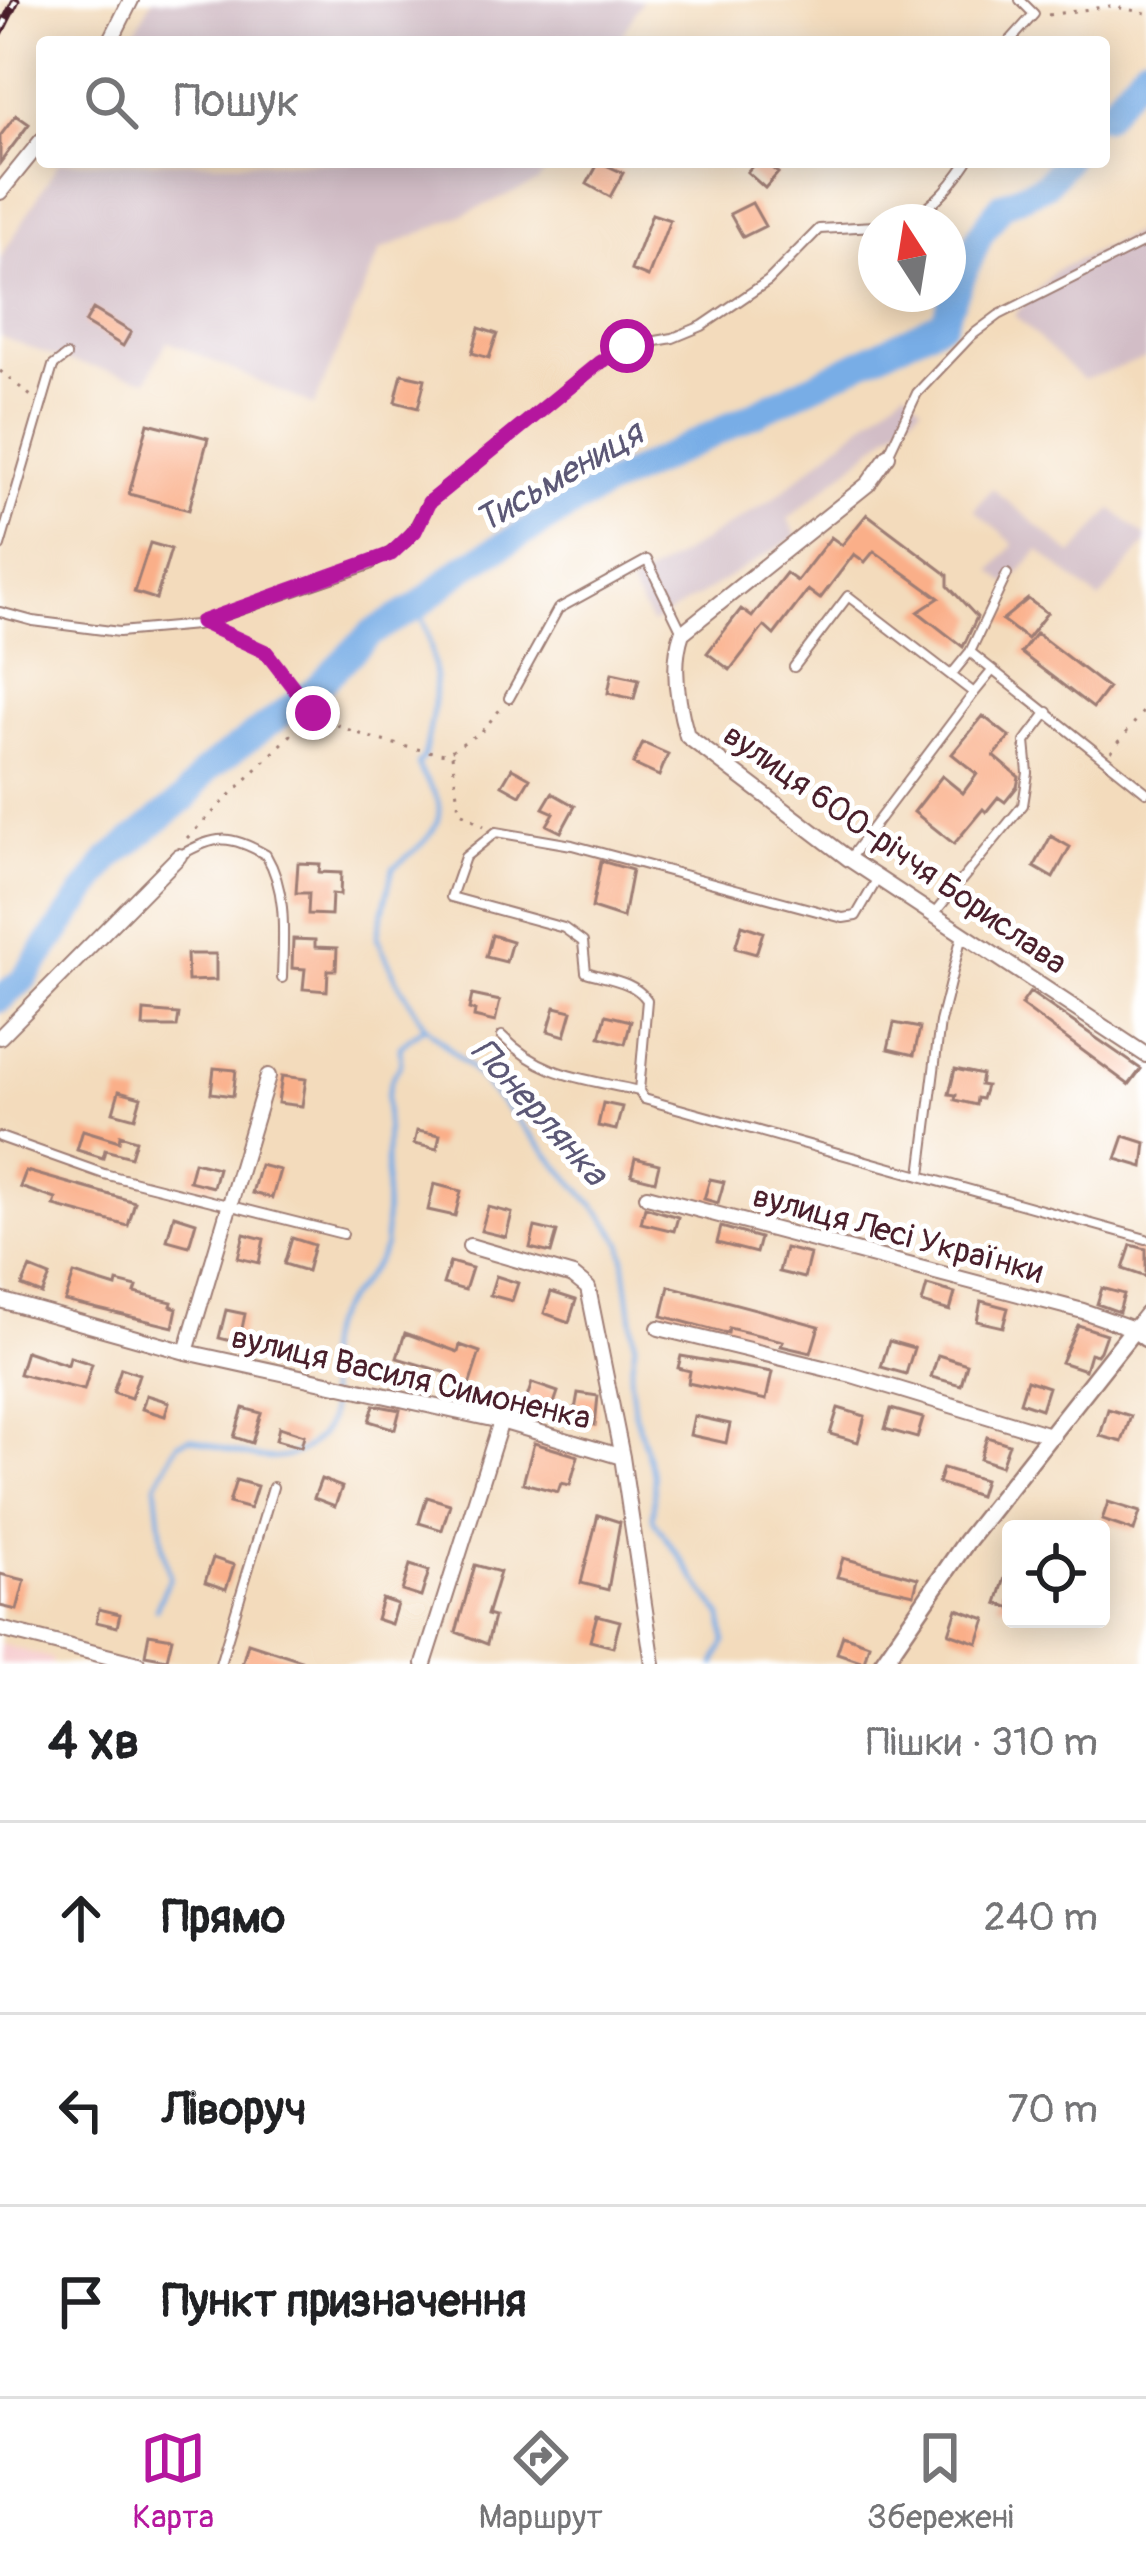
<!DOCTYPE html>
<html lang="uk">
<meta charset="utf-8">
<style>
:root{--surface:#fff;--page:#f2f2f2;--text:#202124;--muted:#757577;--line:#e0e0e0;--accent:#b5179e}
body{margin:0;font-family:Pangolin,sans-serif;background:var(--page);color:var(--text)}
.controls{position:absolute;right:36px;bottom:36px;display:grid;overflow:hidden;border-radius:12px;box-shadow:0 6px 30px #0003}
.controls button{width:108px;height:108px;display:grid;place-items:center;padding:0;border:0;border-bottom:3px solid var(--line);background:var(--surface);color:var(--text);font:60px sans-serif}
.compass{position:absolute;left:858px;top:204px;width:108px;height:108px;border-radius:50%;background:var(--surface);box-shadow:0 6px 30px #0003;rotate:348deg}
.stop{position:absolute;width:36px;height:36px;margin:-27px;border:9px solid #b5179e;border-radius:50%;background:#fff}
.stop.end{background:#b5179e;border-color:#fff;box-shadow:0 3px 12px #0008}
.list{margin:0;padding:0;list-style:none}
h2{display:flex;justify-content:space-between;align-items:center;height:156px;margin:0;padding:0 48px;font-size:51px}
h2 small{font-size:39px;font-weight:400;color:var(--muted)}
.list li{display:grid;grid-template-columns:78px 1fr auto;gap:36px;align-items:center;box-sizing:border-box;height:192px;padding:0 48px;border-top:3px solid var(--line)}
.list b{display:block;font-size:45px;white-space:nowrap}
.list em{font-size:39px;font-style:normal;color:var(--muted)}
.icon{flex:none;width:66px;height:66px;fill:none;stroke:currentColor;stroke-width:2;stroke-linecap:round;stroke-linejoin:round}
.map{position:relative;flex:none;width:1146px;height:1664px;overflow:hidden}
.search{position:absolute;background:var(--surface);box-shadow:0 6px 30px #0003;left:36px;right:36px;top:36px;height:132px;display:flex;align-items:center;gap:30px;box-sizing:border-box;padding:0 42px;border-radius:12px;color:var(--muted);font-size:45px}
.sheet{height:732px;background:var(--surface)}
nav{display:flex;justify-content:space-around;align-items:center;box-sizing:border-box;height:168px;border-top:3px solid var(--line);background:var(--surface);font-size:33px;color:var(--muted)}
nav a{display:grid;justify-items:center;gap:6px}
nav .on{color:var(--accent)}
.map>svg:first-child{display:block}
.built{fill:#f7cfd1}
.industrial{fill:#d2bdc6}
.lines{fill:none;stroke-linecap:round;stroke-linejoin:round}
.stream{stroke:#78ade6;stroke-width:4.5}
.river{stroke:#78ade6;stroke-width:27}
.building{fill:#faaf89}
.service-casing{stroke:#9e7d74;stroke-width:12}
.minor-casing{stroke:#9e7d74;stroke-width:18}
.tertiary-casing{stroke:#9e7d74;stroke-width:21}
.path{stroke:#9e7d74;stroke-width:3;stroke-dasharray:3 9;stroke-linecap:butt}
.service{stroke:#fff;stroke-width:8}
.minor{stroke:#fff;stroke-width:14}
.tertiary{stroke:#fff;stroke-width:16}
.rail-casing{stroke:#4a1f2b;stroke-width:9}
.rail{stroke:#fff;stroke-width:4.5;stroke-dasharray:14;stroke-linecap:butt}
.route{stroke:#b5179e;stroke-width:15}
.labels{text-anchor:middle;dominant-baseline:central;stroke-width:10;stroke-linejoin:round;paint-order:stroke}
.street-label{font-size:33px;fill:#4a1f2b;stroke:#fff}
.water-label{font-size:36px;font-style:italic;fill:#5c5876;stroke:#fff}
</style>
<div class="map">
<svg width="1146" height="1664" viewBox="0 0 1146 1664">
<rect width="100%" height="100%" fill="#fff"/>
<filter id="ink" filterUnits="userSpaceOnUse"><feTurbulence type="fractalNoise" baseFrequency=".00833" numOctaves="2"/><feDisplacementMap in="SourceGraphic" scale="24" xChannelSelector="R" yChannelSelector="G"/><feConvolveMatrix kernelMatrix="1 2 1 2 8 2 1 2 1" color-interpolation-filters="sRGB"/></filter>
<filter id="wash" filterUnits="userSpaceOnUse"><feTurbulence type="fractalNoise" baseFrequency=".004" numOctaves="4" result="noise"/><feDisplacementMap in="SourceGraphic" scale="48" xChannelSelector="R" yChannelSelector="G"/><feGaussianBlur stdDeviation="2.7" result="paint"/><feColorMatrix in="noise" values="0 0 0 0 0 0 0 0 0 0 0 0 0 0 0 0 0 1.4 0 .05"/><feComposite in="paint" operator="in"/></filter>
<g filter="url(#wash)">
<rect width="100%" height="100%" fill="#f3dbbc"/>
<path class="built" d="M0,1644L53,1659L51,1664H0Z"/>
<path class="industrial" d="M152,0H642L618,42H129Z
M59,162H550L538,182L381,250L314,406L167,341L147,380L63,360L0,336V259Z
M1146,227V358L1083,380L1014,315L1055,271Z
M906,388L922,406L788,519L797,536L652,624L629,586L774,498Z
M992,488L1073,555L1112,509L1146,537V543L1099,600L1039,550L1009,585L992,571L1014,544L974,510Z"/>
<g class="lines">
<path class="stream" d="M418,606C442,668 437,694 424,757L418,764C422,778 432,786 437,798C448,829 414,851 393,868L377,937L396,978L425,1026L469,1067L530,1134L604,1217L622,1243L635,1344L630,1377L634,1409L654,1477L653,1519L722,1617L725,1642L715,1664
M156,1609L170,1577L163,1549L156,1484L178,1443L190,1438C228,1449 279,1475 312,1443C321,1435 330,1425 330,1412C329,1387 318,1354 328,1330C340,1299 372,1278 385,1246L387,1096L392,1078L401,1064L400,1046L425,1026"/>
<path class="river" d="M1104,116L1146,66
M0,999L23,980L109,859L185,798L205,771L314,690L370,634L418,606L463,568L594,492L943,322L980,235L1002,205L1045,185L1065,162"/>
</g>
<g id="blocks">
<path class="building" d="M16,115L29,124L0,163V136Z
M599,162L623,173L610,197L587,184Z
M756,162H765L778,173L765,188L747,172Z
M752,203L765,226L743,237L730,214Z
M652,214L670,220L648,277L631,270Z
M93,309L131,332L123,346L85,323Z
M479,328L497,334L489,358L472,353Z
M402,374L425,379L418,408L395,402Z
M148,423L208,438L189,510L129,494Z
M867,514L948,575V586L977,617L963,647L918,612L939,598L874,551L865,562L854,554L820,599L808,590L774,635L764,626L730,670L707,653L741,609L752,617L786,573L797,581L831,537L842,545Z
M150,543L171,549L156,599L134,592Z
M1028,599L1047,613L1027,639L1002,620Z
M1036,633L1108,688L1093,708L1021,653Z
M612,673L639,679L634,699L608,693Z
M983,716L1010,737L994,756L1019,777L1017,787L1005,802L998,797L986,812L983,809L954,844L914,812L942,776L963,793L977,774L952,754Z
M643,743L668,754L659,776L633,764Z
M512,768L530,778L520,795L502,785Z
M552,793L575,806L561,832L547,825L554,813L543,808Z
M1051,836L1070,847L1053,878L1034,867Z
M601,861L632,870L623,918L592,908Z
M298,863L320,864L319,872L341,873L340,895L332,894L331,915L308,914L309,893H296Z
M742,925L763,932L756,954L735,948Z
M492,935L512,941L506,962L486,957Z
M293,939L315,940V947L337,948L336,970H328L327,991L303,989L305,969L292,968Z
M187,954H216V980L188,981Z
M1030,992L1141,1069L1129,1085L1021,1005Z
M472,995L500,1001L495,1022L474,1017L475,1011L469,1009Z
M555,1007L572,1011L565,1036L548,1031Z
M144,1011L179,1014L177,1027H143Z
M606,1015L631,1021L625,1044L600,1037Z
M894,1023L920,1028L914,1055L888,1049Z
M214,1068L236,1070L233,1096L211,1093Z
M955,1069L982,1075L980,1085L986,1086L982,1099L977,1098L976,1105L955,1100L956,1095L949,1094Z
M282,1076L306,1079L302,1106L278,1103Z
M119,1091L141,1097L135,1118L113,1112Z
M603,1103L622,1107L616,1130L598,1126Z
M83,1130L119,1141L120,1135L136,1140L131,1157L105,1150L103,1158L77,1150Z
M417,1131L440,1135L437,1149L414,1144Z
M1124,1136L1146,1143L1143,1167L1116,1159Z
M635,1158L659,1164L655,1181L631,1175Z
M194,1162L218,1168L213,1187L189,1181Z
M260,1165L280,1170L272,1198L252,1193Z
M26,1171L135,1202L128,1226L54,1206L56,1199L20,1187Z
M710,1179L724,1182L718,1203L704,1199Z
M434,1184L461,1191L455,1216L428,1210Z
M488,1207L512,1213L506,1237L481,1231Z
M645,1207L678,1217L674,1231L641,1223Z
M174,1215L196,1222L189,1246L167,1240Z
M535,1227L557,1232L551,1253L530,1248Z
M721,1227L760,1238L756,1253L717,1243Z
M244,1234L264,1239L259,1263L238,1258Z
M292,1238L314,1245L307,1271L284,1264Z
M1131,1245L1146,1249V1277L1123,1269Z
M785,1248L810,1254L804,1278L779,1272Z
M450,1262L472,1268L465,1290L443,1284Z
M30,1268L50,1276L42,1294L22,1286Z
M74,1274L116,1287L117,1282L137,1287L135,1293L172,1302L171,1306L177,1308L173,1327L65,1301Z
M496,1276L518,1283L512,1301L490,1295Z
M927,1285L955,1293L950,1311L922,1303Z
M669,1286L819,1326L811,1353L781,1346L783,1341L729,1328L728,1333L722,1332L662,1316Z
M1102,1288L1124,1294L1119,1312L1097,1304Z
M551,1292L576,1300L569,1322L544,1313Z
M981,1301L1008,1308L1003,1327L977,1321Z
M226,1310L245,1314L239,1343L219,1338Z
M1078,1325L1106,1334L1100,1351L1097,1355L1090,1353L1085,1370L1061,1362Z
M405,1333L458,1352L460,1345L480,1352L469,1386L449,1380L451,1374L397,1358Z
M889,1341L914,1348L906,1374L881,1367Z
M26,1351L68,1365L70,1357L92,1364L84,1390L19,1374Z
M938,1355L967,1364L961,1385L931,1377Z
M681,1356L772,1372L766,1400L688,1383L690,1371L678,1368Z
M121,1368L139,1374L131,1398L113,1392Z
M1027,1380L1048,1387L1041,1409L1020,1402Z
M532,1383L558,1392L550,1415L524,1406Z
M578,1393L598,1396L595,1425L573,1421Z
M146,1395L169,1402L165,1416L142,1409Z
M374,1405L400,1410L395,1429L369,1421Z
M243,1408L261,1413L252,1443L234,1437Z
M838,1408L865,1416L858,1442L830,1434Z
M891,1409L923,1418L917,1438L885,1429Z
M1108,1409L1131,1416L1122,1442L1100,1436Z
M694,1416L730,1424L726,1443L690,1435Z
M279,1427L304,1435L301,1447L276,1440Z
M987,1437L1009,1444L1001,1466L980,1459Z
M534,1443L578,1456L570,1485L561,1483L558,1492L523,1483Z
M943,1468L984,1480L979,1496L938,1483Z
M321,1479L342,1487L335,1506L314,1498Z
M236,1480L257,1486L250,1509L229,1503Z
M427,1497L450,1504L442,1530L419,1523Z
M1108,1502L1140,1512L1134,1531L1102,1520Z
M598,1515L620,1522L608,1590L581,1583Z
M213,1558L234,1565L226,1589L205,1582Z
M843,1558L918,1578L914,1594L837,1577Z
M410,1565L429,1571L421,1597L402,1591Z
M475,1565L500,1572L487,1615L494,1617L487,1644L456,1632Z
M1008,1568H1011V1608L997,1603Z
M0,1574L25,1580L17,1610L0,1606Z
M382,1599L397,1604L391,1624L376,1619Z
M99,1609L120,1614L117,1627L96,1622Z
M957,1609L986,1619L978,1643L949,1633Z
M597,1615L620,1621L613,1647L590,1641Z
M149,1634L172,1638L167,1659L145,1655Z
M843,1635L869,1644L864,1662L837,1653Z
M248,1643L301,1660V1664H242Z"/>
</g>
</g>
<g filter="url(#ink)">
<use href="#blocks" fill-opacity="0" stroke="#9e7d74" stroke-width="3"/>
<g class="lines">
<defs>
<path id="service" d="M1009,42L1034,14L1020,0
M896,222C928,214 950,188 967,162
M888,455L917,393L971,336L999,315L1146,241
M0,546L53,366L66,356
M1007,574L970,652L1146,792
M0,612L33,621L119,632L196,625L370,565L406,542L429,502L599,363L627,346L673,338L702,326L768,281L819,229L876,226
M794,667L848,596L974,693L849,859
M951,675L969,653
M974,693L992,671
M509,698L558,609L647,560L682,632
M181,855C215,835 230,834 266,855C288,892 283,937 282,978
M878,878L856,916L843,918L572,845L496,832L465,857L451,897L564,928L583,942L586,972C608,979 634,981 647,1000L639,1091L644,1099L1146,1239
M933,915L1023,805L1028,773L1025,742L1048,712
M502,1036C544,1078 584,1078 639,1091
M0,1137L104,1174L343,1234
M921,1175L940,1022L962,935
M220,1664L273,1487"/>
<path id="minor" d="M110,42L131,0
M0,192L42,140
M888,456L868,484L682,633C671,664 678,705 687,736L849,859L1146,1055
M0,1037L179,856
M647,1196L1083,1311L1134,1329L1146,1314
M470,1246L573,1276L588,1288L622,1457L653,1664
M0,1300L186,1352L501,1421L622,1457
M659,1328L852,1375L1053,1436
M186,1352L268,1076
M0,1629L138,1664
M424,1664L501,1421"/>
<path id="tertiary" d="M882,1664L966,1542L1134,1329L1146,1338"/>
</defs>
<use href="#service" class="service-casing"/>
<use href="#minor" class="minor-casing"/>
<use href="#tertiary" class="tertiary-casing"/>
<path class="path" d="M1048,15L1110,6L1146,13
M0,371L31,396
M218,630L266,652L312,712
M1111,752L1146,708
M452,755L459,811L484,826
M187,838L313,713C355,736 399,747 446,754L482,731L502,707"/>
<use href="#service" class="service"/>
<use href="#minor" class="minor"/>
<use href="#tertiary" class="tertiary"/>
<defs>
<path id="rail" d="M0,32L16,0"/>
</defs>
<use href="#rail" class="rail-casing"/>
<use href="#rail" class="rail"/>
</g>
</g>
<g class="lines" filter="url(#ink)">
<path class="route" d="M313,713L266,652L201,622L391,554L415,531L429,502L599,363L627,346"/>
</g>
<g class="labels">
<g class="street-label">
<text transform="translate(895 849) rotate(35)">вулиця 600-річчя Борислава</text>
<text transform="translate(898 1234) rotate(15)">вулиця Лесі Українки</text>
<text transform="translate(411 1378) rotate(13)">вулиця Василя Симоненка</text>
</g>
<g class="water-label">
<text transform="translate(559 477) rotate(-30)">Тисьмениця</text>
<text transform="translate(539 1112) rotate(48)">Понерлянка</text>
</g>
</g>
</svg>
<div class="controls">
<button><svg class="icon" aria-label="locate" viewBox="0 0 24 24"><circle cx="12" cy="12" r="6"/><path d="M12 2v4M12 18v4M2 12h4M18 12h4"/></svg></button>
</div>
<svg class="compass" viewBox="-18 -18 36 36"><path d="M0-13l5 13h-10z" fill="#e53935"/><path d="M0 13l5-13h-10z" fill="#757577"/></svg>
<div class="stop" style="left:627px;top:346px"></div>
<div class="stop end" style="left:313px;top:713px"></div>
<div class="search"><svg class="icon" aria-label="search" viewBox="0 0 24 24"><circle cx="10" cy="10" r="6"/><path d="M15 15l6 6"/></svg>Пошук</div>
</div>
<section class="sheet">
<h2>4 хв<small>Пішки · 310 m</small></h2>
<ul class="list">
<li><svg class="icon" aria-label="ahead" viewBox="0 0 24 24"><path d="M12 20V5M6 11l6-6 6 6"/></svg><div><b>Прямо</b></div><em>240 m</em></li>
<li><svg class="icon" aria-label="left" viewBox="0 0 24 24"><path d="M17 20v-9H6M10 6l-5 5 5 5"/></svg><div><b>Ліворуч</b></div><em>70 m</em></li>
<li><svg class="icon" aria-label="arrive" viewBox="0 0 24 24"><path d="M6 21V4h12l-3 4 3 4H6"/></svg><div><b>Пункт призначення</b></div></li>
</ul>
</section>
<nav>
<a class="on"><svg class="icon" aria-label="map" viewBox="0 0 24 24"><path d="M3 6l6-2 6 2 6-2v14l-6 2-6-2-6 2zM9 4v14M15 6v14"/></svg>Карта</a>
<a><svg class="icon" aria-label="directions" viewBox="0 0 24 24"><path d="M12 3l9 9-9 9-9-9zM9 14v-3h6M13 9l2 2-2 2"/></svg>Маршрут</a>
<a><svg class="icon" aria-label="saved" viewBox="0 0 24 24"><path d="M7 4h10v16l-5-4-5 4z"/></svg>Збережені</a>
</nav>
